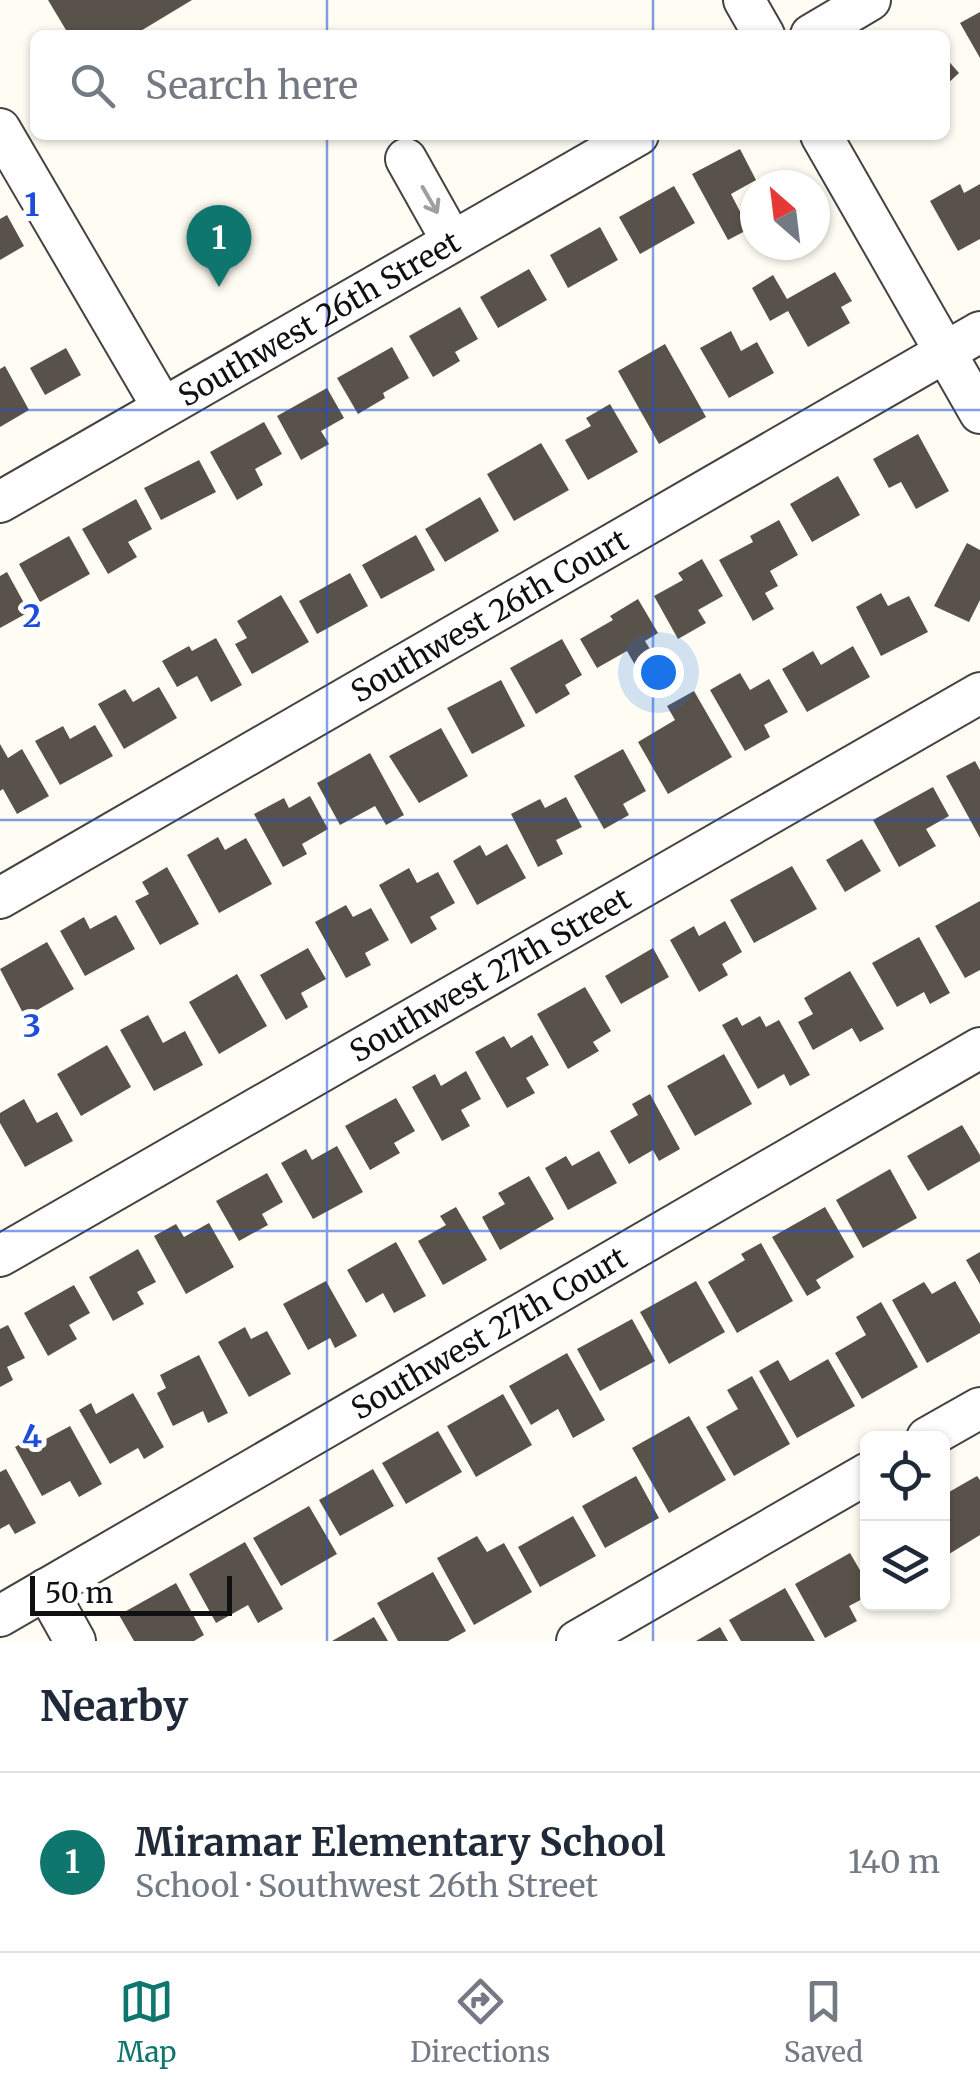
<!DOCTYPE html>
<meta charset="utf-8">
<style>
:root{--surface:#fff;--page:#f6f6f7;--text:#1f2937;--muted:#747a83;--line:#e0e1e3;--accent:#0f766e}
body{margin:0;font-family:Merriweather,serif;background:var(--page);color:var(--text)}
.controls{position:absolute;right:30px;bottom:30px;display:grid;overflow:hidden;border-radius:15px;box-shadow:0 2px 8px #0004}
.controls button{width:90px;height:90px;display:grid;place-items:center;padding:0;border:0;border-bottom:2px solid var(--line);background:var(--surface);color:var(--text);font:50px sans-serif}
.compass{position:absolute;left:740px;top:170px;width:90px;height:90px;border-radius:50%;background:var(--surface);box-shadow:0 2px 8px #0004;rotate:332deg}
.scale{position:absolute;left:30px;bottom:25px;width:202px;box-sizing:border-box;padding-left:10px;border:5px solid #101010;border-top:0;font-size:28px;line-height:35px;white-space:nowrap;color:#101010;-webkit-text-stroke:8px #fff;paint-order:stroke}
.you{position:absolute;left:658px;top:672px;width:35px;height:35px;margin:-25px;border:8px solid #fff;border-radius:50%;background:#1a73e8;box-shadow:0 0 0 15px #1a73e833}
.badge{display:grid;place-items:center;width:65px;height:65px;border-radius:50%;background:var(--accent);color:#fff;font-size:32px;font-weight:700}
.pin{position:absolute;translate:-50% -82px;filter:drop-shadow(0 2px 5px #0008)}
.pin::after{content:'';position:absolute;top:52px;width:35px;height:30px;background:inherit;clip-path:polygon(0 0,100% 0,50% 100%)}
.list{margin:0;padding:0;list-style:none}
h2{display:flex;justify-content:space-between;align-items:center;height:130px;margin:0;padding:0 40px;font-size:42px}
h2 small{font-size:32px;font-weight:400;color:var(--muted)}
.list li{display:grid;grid-template-columns:65px 1fr auto;gap:30px;align-items:center;box-sizing:border-box;height:180px;padding:0 40px;border-top:2px solid var(--line)}
.list b{display:block;font-size:38px;white-space:nowrap}
.list p{margin:0;font-size:32px;white-space:nowrap;color:var(--muted)}
.list em{font-size:32px;font-style:normal;color:var(--muted)}
.icon{flex:none;width:55px;height:55px;fill:none;stroke:currentColor;stroke-width:2;stroke-linecap:round;stroke-linejoin:round}
.map{position:relative;flex:none;width:980px;height:1641px;overflow:hidden}
.search{position:absolute;background:var(--surface);box-shadow:0 2px 8px #0004;left:30px;right:30px;top:30px;height:110px;display:flex;align-items:center;gap:25px;box-sizing:border-box;padding:0 35px;border-radius:15px;color:var(--muted);font-size:38px}
.sheet{height:310px;background:var(--surface)}
nav{display:flex;justify-content:space-around;align-items:center;box-sizing:border-box;height:140px;border-top:2px solid var(--line);background:var(--surface);font-size:28px;color:var(--muted)}
nav a{display:grid;justify-items:center;gap:5px}
nav .on{color:var(--accent)}
.map>svg:first-child{display:block}
.building{fill:#59524b}
.lines{fill:none;stroke-linecap:round;stroke-linejoin:round}
.minor-casing{stroke:#434343;stroke-width:44}
.minor{stroke:#fff;stroke-width:40}
.oneway{stroke:#9f9f9f}
.grid{fill:none;stroke:#1d4ed8;stroke-width:2.5;stroke-opacity:0.55}
.labels{text-anchor:middle;dominant-baseline:central;stroke-width:10;stroke-linejoin:round;paint-order:stroke}
.street-label{font-size:30px;fill:#101010;stroke:#fff}
.grid-label{font-size:32px;text-anchor:middle;font-weight:bold;fill:#1d4ed8;stroke:#fff;stroke-width:10;stroke-linejoin:round;paint-order:stroke}
</style>
<div class="map">
<svg width="980" height="1641" viewBox="0 0 980 1641">
<rect width="100%" height="100%" fill="#fffdf3"/>
<path class="building" d="M48,0H192L134,35H69Z
M980,12V58L960,23Z
M945,57L959,73L945,86Z
M740,149L756,180L731,194L749,229L728,240L692,174Z
M960,184L964,193L980,184V239L958,251L930,201Z
M674,186L695,223L640,254L619,217Z
M7,215L24,246L0,260V219Z
M600,227L618,260L568,288L550,255Z
M529,269L547,300L498,328L480,297Z
M835,272L852,301L841,307L850,323L808,347L788,311L770,321L752,288L773,275L787,299Z
M460,307L478,339L455,352L460,361L433,377L409,336Z
M731,331L741,351L757,342L774,373L729,398L700,348Z
M665,344L706,417L659,444L618,371Z
M392,347L409,378L383,393L385,398L358,414L337,378Z
M66,348L81,375L45,395L30,368Z
M5,366L29,410L0,427V369Z
M327,388L344,418L321,431L329,444L301,460L277,416Z
M610,404L638,452L588,480L565,440L591,426L586,418Z
M264,422L282,454L255,469L263,485L237,500L210,452Z
M918,434L949,491L916,509L901,482L889,488L873,459Z
M541,443L569,490L514,521L487,474Z
M199,460L216,492L161,520L144,488Z
M838,476L860,515L812,542L790,504Z
M480,497L499,531L445,562L425,529Z
M136,499L152,529L128,542L137,557L108,574L82,529Z
M779,520L798,555L770,571L778,586L765,593L774,609L753,621L719,560L753,542L750,536Z
M416,535L435,570L381,599L362,565Z
M69,536L90,574L40,602L19,564Z
M967,543L980,550V600L969,622L934,606Z
M702,559L723,596L698,610L706,623L678,639L654,596L683,580L678,573Z
M7,572L29,612L0,628V576Z
M350,573L368,606L317,634L299,601Z
M881,593L888,606L909,596L928,632L881,656L856,607Z
M281,595L309,642L252,674L235,644L247,638L237,621Z
M638,599L658,633L645,641L653,654L635,665L627,651L597,668L580,639L613,620L610,616Z
M216,638L242,685L211,702L197,676L177,687L162,661L189,646L192,651Z
M562,639L582,675L565,685L570,694L536,714L510,668Z
M853,646L870,677L807,712L782,669L813,651L821,665Z
M740,673L750,690L769,679L788,712L764,725L770,737L745,751L710,690Z
M501,680L525,726L472,754L447,708Z
M159,687L177,718L124,749L98,704L125,689L133,702Z
M694,691L732,757L668,794L638,742L675,720L667,706Z
M95,725L113,756L60,785L35,741L63,726L70,739Z
M441,728L468,776L419,803L389,756Z
M0,744L8,758L22,749L49,796L17,814L3,789L0,791Z
M623,749L646,791L623,804L629,815L604,829L574,776Z
M370,753L404,815L386,825L375,806L340,825L317,783Z
M975,761L980,770V838L946,776Z
M933,787L949,816L926,829L936,846L899,867L873,820Z
M310,796L328,829L302,844L307,854L283,867L254,814L284,798L289,808Z
M566,797L582,827L556,840L563,854L538,867L511,814L540,799L545,808Z
M218,837L225,850L246,838L272,884L219,913L187,855Z
M862,839L881,871L845,892L826,860Z
M507,844L526,878L477,905L453,861L480,845L486,856Z
M792,866L817,909L754,943L730,900Z
M167,867L199,924L160,945L135,901L149,894L142,882Z
M409,868L417,883L438,872L455,903L430,917L437,929L411,944L379,885Z
M980,901V970L965,978L935,926Z
M346,905L353,917L371,908L389,940L365,953L371,965L346,978L315,922Z
M116,915L135,949L85,976L60,931L84,917L90,929Z
M725,921L742,952L722,964L728,975L699,992L670,940L694,926L699,936Z
M919,937L950,993L930,1004L924,992L897,1007L872,963Z
M47,942L74,989L25,1017L0,969Z
M308,948L326,979L301,993L308,1007L286,1020L260,975Z
M653,948L669,977L621,1004L605,976Z
M850,971L884,1029L860,1042L852,1028L813,1050L798,1022L813,1014L804,998Z
M237,974L267,1026L219,1054L189,1002Z
M585,987L611,1031L593,1042L599,1051L568,1069L537,1014Z
M148,1015L163,1043L185,1031L203,1065L154,1091L120,1030Z
M760,1016L766,1027L779,1020L810,1075L790,1086L784,1074L758,1089L722,1025L737,1017L742,1026Z
M532,1035L549,1065L526,1078L535,1093L507,1108L475,1052L504,1036L511,1048Z
M107,1045L131,1087L81,1116L57,1074Z
M724,1054L752,1104L695,1136L667,1086Z
M466,1071L481,1099L461,1110L470,1126L442,1141L412,1087L435,1074L441,1086Z
M650,1094L680,1149L659,1161L653,1150L629,1164L610,1131L638,1115L632,1104Z
M396,1098L415,1131L394,1143L400,1153L370,1170L345,1126Z
M24,1099L37,1123L57,1112L73,1141L25,1167L0,1123V1113Z
M962,1125L980,1155V1161L928,1191L907,1156Z
M337,1146L363,1192L313,1219L281,1163L306,1149L312,1160Z
M599,1151L617,1183L568,1210L545,1168L566,1156L572,1166Z
M890,1169L917,1218L863,1248L836,1200Z
M267,1173L283,1202L262,1214L268,1225L239,1241L216,1201Z
M529,1176L554,1219L500,1250L482,1217L505,1204L498,1193Z
M456,1207L487,1260L443,1285L418,1241L446,1225L440,1216Z
M825,1207L854,1257L816,1280L821,1288L807,1296L772,1237Z
M209,1223L234,1267L186,1294L154,1236L176,1224L184,1237Z
M396,1242L426,1296L394,1313L383,1293L366,1303L347,1270Z
M761,1243L793,1301L737,1333L708,1282L745,1260L741,1254Z
M138,1249L156,1282L137,1292L144,1304L113,1321L89,1277Z
M980,1252V1284L966,1260Z
M326,1281L357,1336L335,1348L330,1338L308,1350L283,1304Z
M696,1281L725,1332L669,1364L640,1312Z
M955,1281L980,1324V1333L927,1363L892,1300L924,1282L932,1294Z
M74,1285L90,1313L69,1325L77,1339L48,1356L24,1313Z
M881,1302L918,1367L862,1399L835,1353L866,1335L856,1317Z
M632,1319L655,1361L600,1391L577,1349Z
M8,1325L25,1358L7,1367L13,1380L0,1387V1329Z
M245,1327L251,1339L267,1331L291,1374L249,1397L218,1342Z
M567,1353L605,1420L573,1438L558,1409L531,1425L509,1386Z
M199,1355L228,1413L208,1423L203,1411L173,1426L157,1393L166,1388L160,1375Z
M828,1359L855,1406L797,1438L759,1371L778,1360L790,1381Z
M752,1376L790,1444L734,1476L706,1427L738,1409L727,1390Z
M133,1393L164,1447L144,1459L138,1448L110,1464L79,1410L91,1403L96,1414Z
M503,1394L532,1445L476,1477L447,1426Z
M689,1416L726,1480L669,1513L632,1448Z
M70,1426L102,1484L79,1497L70,1481L42,1496L15,1447L40,1433L44,1440Z
M438,1431L462,1472L406,1504L382,1463Z
M6,1469L36,1523L15,1534L9,1524L0,1529V1472Z
M373,1469L394,1506L340,1536L319,1500Z
M636,1476L659,1518L605,1548L582,1506Z
M977,1476L980,1480V1535L949,1554L942,1544V1496Z
M309,1506L337,1554L281,1586L253,1538Z
M573,1516L596,1556L540,1587L518,1547Z
M477,1536L487,1552L504,1543L532,1592L474,1625L437,1558Z
M245,1542L283,1609L258,1623L248,1605L216,1623L189,1574Z
M850,1553L868,1584V1596L849,1606L857,1621L825,1638L795,1584Z
M433,1572L466,1631L448,1641H398L377,1603Z
M176,1583L204,1635L194,1641H134L119,1615Z
M785,1588L815,1641H741L729,1620Z
M374,1617L388,1641H332Z
M720,1627L728,1641H696Z"/>
<g class="lines">
<defs>
<g id="minor">
<path d="M744,0L764,35"/>
<path d="M811,35L870,0"/>
<path d="M0,129L163,408"/>
<path d="M821,135L980,413"/>
<path d="M406,159L452,241"/>
<path id="s1" d="M0,502L638,135"/>
<path id="s2" d="M0,898L980,332"/>
<path id="s3" d="M0,1256L980,693"/>
<path d="M927,1438L980,1408"/>
<path d="M46,1589L75,1641"/>
<path id="s4" d="M0,1616L980,1048"/>
<path d="M577,1641L868,1473"/>
</g>
</defs>
<use href="#minor" class="minor-casing"/>
<use href="#minor" class="minor"/>
</g>
<defs><path id="oneway-shaft" d="M-6 0H5M1.5-3L5.5 0L1.5 3" fill="none" stroke-width="1.6" stroke-linecap="round" stroke-linejoin="round" transform="scale(2.5)"/></defs>
<use class="oneway" href="#oneway-shaft" transform="translate(430 200) rotate(60)"/>
<path class="grid" d="M327,0V35M653,0V35M327,135V1641M653,135V1641M0,410H980M0,820H980M0,1231H980"/>
<g class="labels">
<g class="street-label">
<text stroke="none"><textPath href="#s1" startOffset="368">Southwest 26th Street</textPath></text>
<text stroke="none"><textPath href="#s2" startOffset="565">Southwest 26th Court</textPath></text>
<text stroke="none"><textPath href="#s3" startOffset="565">Southwest 27th Street</textPath></text>
<text stroke="none"><textPath href="#s4" startOffset="565">Southwest 27th Court</textPath></text>
</g>
</g>
<g class="grid-label">
<text x="32" y="216">1</text>
<text x="32" y="627">2</text>
<text x="32" y="1037">3</text>
<text x="32" y="1447">4</text>
</g>
</svg>
<div class="controls">
<button><svg class="icon" aria-label="locate" viewBox="0 0 24 24"><circle cx="12" cy="12" r="6"/><path d="M12 2v4M12 18v4M2 12h4M18 12h4"/></svg></button>
<button><svg class="icon" aria-label="layers" viewBox="0 0 24 24"><path d="M12 4l9 5-9 5-9-5zM3 14l9 5 9-5"/></svg></button>
</div>
<svg class="compass" viewBox="-18 -18 36 36"><path d="M0-13l5 13h-10z" fill="#e53935"/><path d="M0 13l5-13h-10z" fill="#747a83"/></svg>
<div class="scale">50 m</div>
<div class="you"></div>
<div class="pin badge" style="left:219px;top:287px">1</div>
<div class="search"><svg class="icon" aria-label="search" viewBox="0 0 24 24"><circle cx="10" cy="10" r="6"/><path d="M15 15l6 6"/></svg>Search here</div>
</div>
<section class="sheet">
<h2>Nearby<small></small></h2>
<ul class="list">
<li><span class="badge">1</span><div><b>Miramar Elementary School</b><p>School · Southwest 26th Street</p></div><em>140 m</em></li>
</ul>
</section>
<nav>
<a class="on"><svg class="icon" aria-label="map" viewBox="0 0 24 24"><path d="M3 6l6-2 6 2 6-2v14l-6 2-6-2-6 2zM9 4v14M15 6v14"/></svg>Map</a>
<a><svg class="icon" aria-label="directions" viewBox="0 0 24 24"><path d="M12 3l9 9-9 9-9-9zM9 14v-3h6M13 9l2 2-2 2"/></svg>Directions</a>
<a><svg class="icon" aria-label="saved" viewBox="0 0 24 24"><path d="M7 4h10v16l-5-4-5 4z"/></svg>Saved</a>
</nav>
